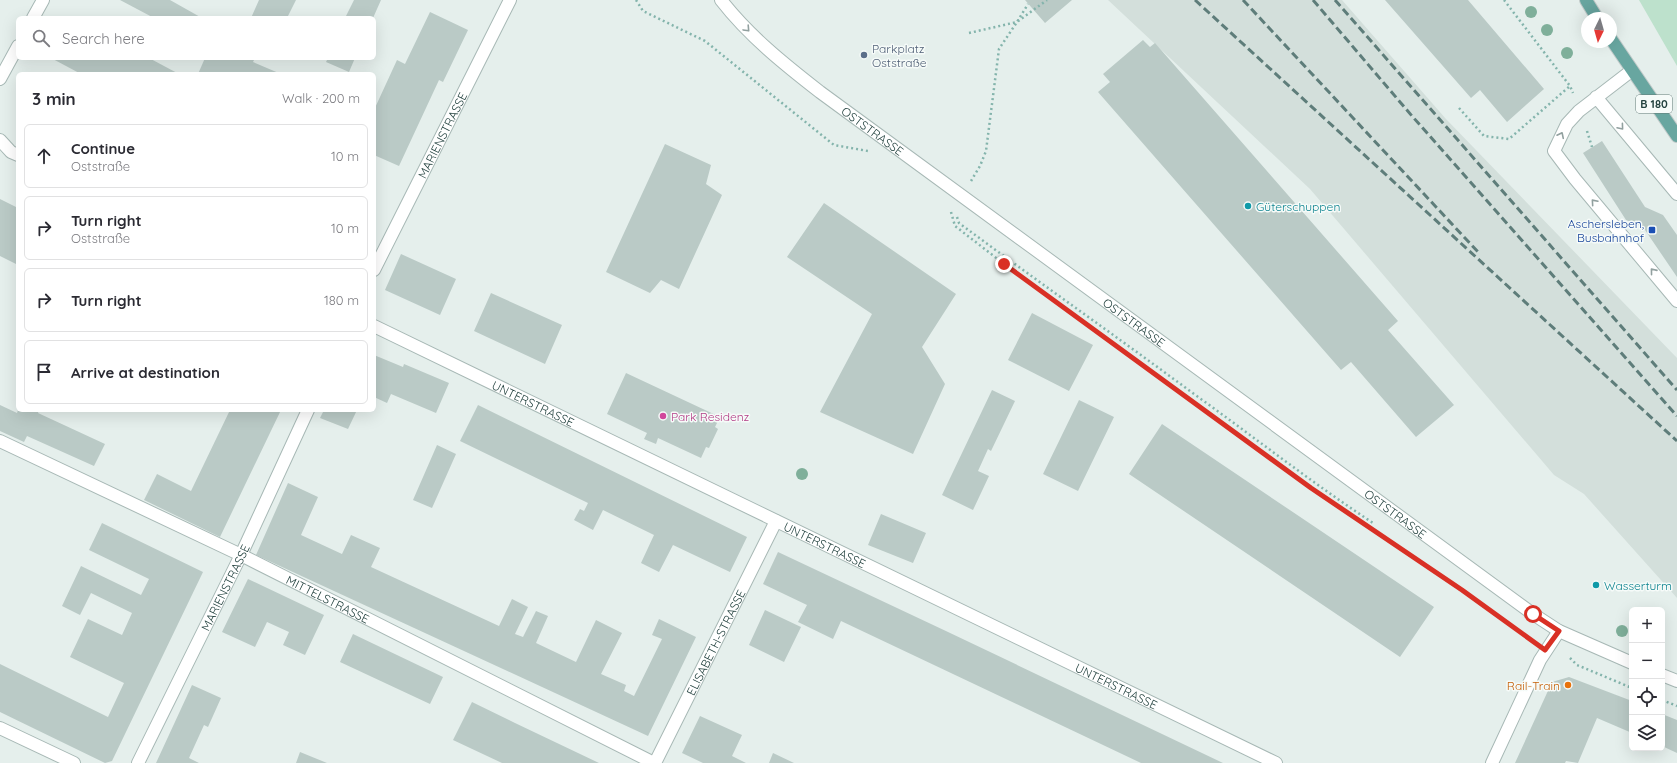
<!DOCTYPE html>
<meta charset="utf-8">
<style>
:root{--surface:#fff;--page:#f7f7f7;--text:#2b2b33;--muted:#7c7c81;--line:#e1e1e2}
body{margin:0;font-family:Quicksand,sans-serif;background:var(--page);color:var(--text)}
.controls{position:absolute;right:12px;bottom:12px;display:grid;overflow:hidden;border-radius:6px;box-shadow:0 4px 16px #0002}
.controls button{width:36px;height:36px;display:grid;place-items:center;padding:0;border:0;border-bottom:1px solid var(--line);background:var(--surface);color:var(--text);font:20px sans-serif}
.compass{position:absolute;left:1581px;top:12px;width:36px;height:36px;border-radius:50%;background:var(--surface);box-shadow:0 4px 16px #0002;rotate:185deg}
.stop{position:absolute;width:12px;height:12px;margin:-9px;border:3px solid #d93025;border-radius:50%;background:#fff}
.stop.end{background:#d93025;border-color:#fff;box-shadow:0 1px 4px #0008}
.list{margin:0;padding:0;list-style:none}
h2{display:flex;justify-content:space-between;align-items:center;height:52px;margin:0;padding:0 16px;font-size:17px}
h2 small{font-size:13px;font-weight:400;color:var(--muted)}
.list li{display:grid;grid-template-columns:26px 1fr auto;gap:12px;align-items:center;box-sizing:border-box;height:64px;margin:0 8px 8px;padding:0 8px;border:1px solid var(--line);border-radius:6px}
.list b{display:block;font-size:15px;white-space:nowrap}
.list p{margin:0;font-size:13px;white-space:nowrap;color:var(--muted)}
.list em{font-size:13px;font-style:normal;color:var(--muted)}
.icon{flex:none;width:22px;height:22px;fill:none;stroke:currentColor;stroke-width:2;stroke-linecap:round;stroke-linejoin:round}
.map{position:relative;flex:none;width:1677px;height:763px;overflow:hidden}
.search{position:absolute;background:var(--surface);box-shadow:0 4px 16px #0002;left:16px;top:16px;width:360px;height:44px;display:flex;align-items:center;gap:10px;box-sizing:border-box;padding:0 14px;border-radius:6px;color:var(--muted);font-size:15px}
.panel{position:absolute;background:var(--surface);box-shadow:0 4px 16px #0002;left:16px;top:72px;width:360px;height:340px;border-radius:6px}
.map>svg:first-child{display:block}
.built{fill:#d3dfdb}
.green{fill:#bde1cc}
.building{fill:#bacac6}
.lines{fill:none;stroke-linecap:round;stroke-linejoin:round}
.lane-casing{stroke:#a7b8b5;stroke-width:14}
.street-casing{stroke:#a7b8b5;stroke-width:14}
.primary-casing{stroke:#c1cac9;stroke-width:14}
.path{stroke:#84b4ac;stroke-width:2.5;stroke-dasharray:2 3;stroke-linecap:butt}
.lane{stroke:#fff;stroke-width:12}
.street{stroke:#fff;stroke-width:12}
.primary{stroke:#68a6a0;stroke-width:12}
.rail{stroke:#5e7d7a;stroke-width:3;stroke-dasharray:8 4;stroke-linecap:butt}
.tree{fill:#7faf9a}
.oneway{stroke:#91a09f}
.route{stroke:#d93025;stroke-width:5}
.service-dot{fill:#5c6f8a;stroke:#f6fbf9;stroke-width:1.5}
.culture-dot{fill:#0f9aa8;stroke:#f6fbf9;stroke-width:1.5}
.transit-dot{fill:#1a4fb4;stroke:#f6fbf9;stroke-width:1.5}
.hotel-dot{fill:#d1479c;stroke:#f6fbf9;stroke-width:1.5}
.food-dot{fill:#e8710a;stroke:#f6fbf9;stroke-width:1.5}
.labels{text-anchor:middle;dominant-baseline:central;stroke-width:3;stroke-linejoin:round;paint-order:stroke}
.shield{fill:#f6fbf9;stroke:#627a77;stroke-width:1}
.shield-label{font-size:11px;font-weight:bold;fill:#23423f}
.service-label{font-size:12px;fill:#4e5e75;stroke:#f6fbf9;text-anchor:start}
.street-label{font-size:12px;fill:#23423f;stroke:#f6fbf9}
.culture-label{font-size:12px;fill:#0d838f;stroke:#f6fbf9;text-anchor:start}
.transit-label{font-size:12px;fill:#164399;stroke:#f6fbf9;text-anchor:end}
.hotel-label{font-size:12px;fill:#b23c85;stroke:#f6fbf9;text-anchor:start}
.food-label{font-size:12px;fill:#c56008;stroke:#f6fbf9;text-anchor:end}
</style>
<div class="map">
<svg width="1677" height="763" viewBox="0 0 1677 763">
<rect width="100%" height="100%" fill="#e5efec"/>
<path class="built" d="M1108,0H1342L1446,119L1677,358V598L1584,494L1554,475L1310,189Z"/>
<path class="green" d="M1639,0H1677V66Z"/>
<path class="building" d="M120,0H170L202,18H154Z
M259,0H296L287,18H251Z
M354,0H381L373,18H345Z
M1025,0H1072L1045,23Z
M1385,0H1468L1544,89L1507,122L1480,90L1471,98Z
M430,12L468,30L443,82L439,80L399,166L374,155V110L397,60L405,64Z
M1143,40L1150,47L1155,43L1398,321L1388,330L1454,405L1416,437L1351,362L1341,370L1098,92L1110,82L1103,74Z
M51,58H149L179,74H81Z
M205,58H255L253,62L281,74H198Z
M328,58H355L349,72L326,62Z
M1602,141L1645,207L1663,215L1677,235V277L1643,227L1626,220L1583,153Z
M665,144L711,165L706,184L722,195L679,289L661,280L650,293L606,272Z
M0,199L18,208V265L0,256Z
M824,203L956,294L922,347L945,384L913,454L820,412L872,314L787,257Z
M401,254L456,279L440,315L385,290Z
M491,293L562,325L545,364L474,331Z
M1032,313L1093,345L1069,391L1008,360Z
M374,355L403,367L404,364L449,383L436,413L391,394L387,403L374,397Z
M626,373L720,417L715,427L718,429L709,448L706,447L701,458L658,438L656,444L644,439L647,433L607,414Z
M992,390L1015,401L991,451L988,449L978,471L989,476L973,510L942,495Z
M1079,400L1114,417L1078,491L1043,474Z
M0,405L17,413L18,410H39L38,413L105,444L94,466L27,436L24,442L0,431Z
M478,405L747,537L730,572L673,545L659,572L641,563L654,535L603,510L593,530L574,520L580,509L584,511L588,503L460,441Z
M230,410H281L220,537L144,500L157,474L191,491Z
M324,410H357L348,429L320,418Z
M1162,424L1434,607L1400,657L1129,474Z
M437,445L456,454L432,508L413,500Z
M288,483L318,497L301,535L342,554L351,535L380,548L371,567L499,626L512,599L528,607L515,634L523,637L536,611L548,616L536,643L576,662L596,620L622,633L601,674L626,685L624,691L634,696L662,639L652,635L659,619L696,637L648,736L256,555Z
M881,514L926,533L913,563L868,545Z
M102,523L203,572L112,761L105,763L0,712V664L108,717L124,683L70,657L88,619L122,635L132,613L91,593L80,615L62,606L81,566L141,595L149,579L89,550Z
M778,552L948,632L1223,763H1141L841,621L833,639L798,622L807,605L763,584Z
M248,579L324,615L305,655L283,645L289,632L267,622L255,647L222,632Z
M765,610L801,627L784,662L749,645Z
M353,634L443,677L430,704L340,662Z
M1569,677L1632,701V733L1597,718L1578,763L1566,761L1565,763H1515L1552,682Z
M192,685L221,698L208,727L204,725L189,758L199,763H156Z
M472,702L515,723L599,763H502L453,740Z
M1662,714L1677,720V753L1662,746Z
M700,716L742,735L732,756L746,763H703L682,753Z
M300,752L327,763H296Z
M773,753L794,763H769Z"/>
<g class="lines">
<defs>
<path id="lane" d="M1631,71L1579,111L1567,124L1554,151L1575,179L1677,301
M1596,97L1677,194"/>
<g id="street">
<path id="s1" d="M721,0C749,36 784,64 820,92L1533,614L1559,631L1632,663"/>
<path d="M33,18L43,0"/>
<path d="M0,79L18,46"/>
<path d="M0,140L11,152L18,155"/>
<path id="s2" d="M374,270L510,0"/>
<path id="s3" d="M374,326L1276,763"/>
<path id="s4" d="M0,441L241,555L654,763"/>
<path d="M1662,675L1677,681"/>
<path d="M0,728L74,763"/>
<path id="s5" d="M138,763L241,555L308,410"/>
<path id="s6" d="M655,763L776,521"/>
<path d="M1492,763L1540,660L1559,631"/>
</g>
<path id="primary" d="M1586,0L1597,18
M1611,39L1677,136"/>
</defs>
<use href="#lane" class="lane-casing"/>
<use href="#street" class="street-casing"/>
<use href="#primary" class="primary-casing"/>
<path class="path" d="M636,0L643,11L705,41L834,145L868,151
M1504,0L1570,86L1573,93
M969,33L1017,22L1028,4
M1459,108L1484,136L1509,139L1570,86
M1587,131L1592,147
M971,181L980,166L986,151L999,49L1017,22L1047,0
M951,212L955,226L1004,264L1311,488L1462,591L1532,641
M957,217L959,223C1037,281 1116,336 1194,394C1254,437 1311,482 1373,523
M1570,658L1577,665L1632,688
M1662,700L1677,706"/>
<use href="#lane" class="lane"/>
<use href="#street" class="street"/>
<use href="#primary" class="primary"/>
<path class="rail" d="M1195,0L1677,441
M1243,0L1479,253
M1313,0L1412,116L1677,416
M1335,0L1677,390"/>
</g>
<g class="tree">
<circle cx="1531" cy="12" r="6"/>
<circle cx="1547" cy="30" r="6"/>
<circle cx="1567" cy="53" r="6"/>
<circle cx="802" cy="474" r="6"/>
<circle cx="1622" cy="631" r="6"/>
</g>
<defs><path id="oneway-chevron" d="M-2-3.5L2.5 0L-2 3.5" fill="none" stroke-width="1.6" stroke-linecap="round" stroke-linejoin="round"/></defs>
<g class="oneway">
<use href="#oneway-chevron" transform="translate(747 29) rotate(47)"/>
<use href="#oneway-chevron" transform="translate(1621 127) rotate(50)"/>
<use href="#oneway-chevron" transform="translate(1561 135) rotate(-64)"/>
<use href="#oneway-chevron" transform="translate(1594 202) rotate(-131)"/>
<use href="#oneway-chevron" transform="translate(1653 271) rotate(-129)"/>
</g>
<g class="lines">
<path class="route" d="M1004,264L1311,488L1462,590L1545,650L1559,631L1533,614"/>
</g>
<circle class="service-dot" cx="864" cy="55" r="4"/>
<g class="culture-dot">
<circle cx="1248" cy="206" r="4"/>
<circle cx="1596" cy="585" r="4"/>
</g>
<rect class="transit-dot" x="1648" y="226" width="8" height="8" rx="2"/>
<circle class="hotel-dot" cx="663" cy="416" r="4"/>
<circle class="food-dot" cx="1568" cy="685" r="4"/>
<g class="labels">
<rect class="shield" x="1636" y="95" width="36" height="18" rx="3"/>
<g class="shield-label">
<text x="1654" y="104">B 180</text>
</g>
<g class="service-label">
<text x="872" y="48">Parkplatz<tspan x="872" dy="14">Oststraße</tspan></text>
</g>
<g class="street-label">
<text stroke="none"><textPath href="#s1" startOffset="201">OSTSTRASSE</textPath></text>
<text stroke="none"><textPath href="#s2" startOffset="151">MARIENSTRASSE</textPath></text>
<text stroke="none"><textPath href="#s1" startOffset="525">OSTSTRASSE</textPath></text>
<text stroke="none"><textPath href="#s3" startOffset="177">UNTERSTRASSE</textPath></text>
<text stroke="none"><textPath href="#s1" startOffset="849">OSTSTRASSE</textPath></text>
<text stroke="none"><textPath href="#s3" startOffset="501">UNTERSTRASSE</textPath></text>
<text stroke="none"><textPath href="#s5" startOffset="196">MARIENSTRASSE</textPath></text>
<text stroke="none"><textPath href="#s4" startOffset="364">MITTELSTRASSE</textPath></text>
<text stroke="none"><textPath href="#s6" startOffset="135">ELISABETH-STRASSE</textPath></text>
<text stroke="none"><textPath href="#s3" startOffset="825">UNTERSTRASSE</textPath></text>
</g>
<g class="culture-label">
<text x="1256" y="206">Güterschuppen</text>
<text x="1604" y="585">Wasserturm</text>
</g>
<g class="transit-label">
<text x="1644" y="223">Aschersleben,<tspan x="1644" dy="14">Busbahnhof</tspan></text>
</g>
<g class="hotel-label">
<text x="671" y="416">Park Residenz</text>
</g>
<g class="food-label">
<text x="1560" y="685">Rail-Train</text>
</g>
</g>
</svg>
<div class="controls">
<button>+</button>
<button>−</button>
<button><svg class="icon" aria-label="locate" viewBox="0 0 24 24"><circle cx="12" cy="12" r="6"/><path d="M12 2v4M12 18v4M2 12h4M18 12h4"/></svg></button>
<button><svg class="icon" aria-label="layers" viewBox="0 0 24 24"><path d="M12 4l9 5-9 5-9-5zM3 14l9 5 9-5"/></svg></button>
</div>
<svg class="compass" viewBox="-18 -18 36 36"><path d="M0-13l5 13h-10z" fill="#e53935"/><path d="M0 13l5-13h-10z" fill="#7c7c81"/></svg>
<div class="stop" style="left:1533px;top:614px"></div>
<div class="stop end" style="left:1004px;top:264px"></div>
<div class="search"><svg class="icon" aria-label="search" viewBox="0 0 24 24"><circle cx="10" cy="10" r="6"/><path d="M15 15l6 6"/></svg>Search here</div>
<section class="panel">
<h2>3 min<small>Walk · 200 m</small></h2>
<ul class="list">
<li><svg class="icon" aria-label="ahead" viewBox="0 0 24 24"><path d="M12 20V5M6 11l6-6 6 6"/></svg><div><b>Continue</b><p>Oststraße</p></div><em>10 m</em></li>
<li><svg class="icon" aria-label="right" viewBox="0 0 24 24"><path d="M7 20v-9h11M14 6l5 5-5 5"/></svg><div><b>Turn right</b><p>Oststraße</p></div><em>10 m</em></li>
<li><svg class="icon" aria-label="right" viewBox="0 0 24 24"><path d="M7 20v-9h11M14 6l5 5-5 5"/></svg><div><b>Turn right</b></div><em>180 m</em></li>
<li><svg class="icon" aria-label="arrive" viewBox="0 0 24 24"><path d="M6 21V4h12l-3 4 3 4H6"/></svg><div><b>Arrive at destination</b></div></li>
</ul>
</section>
</div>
